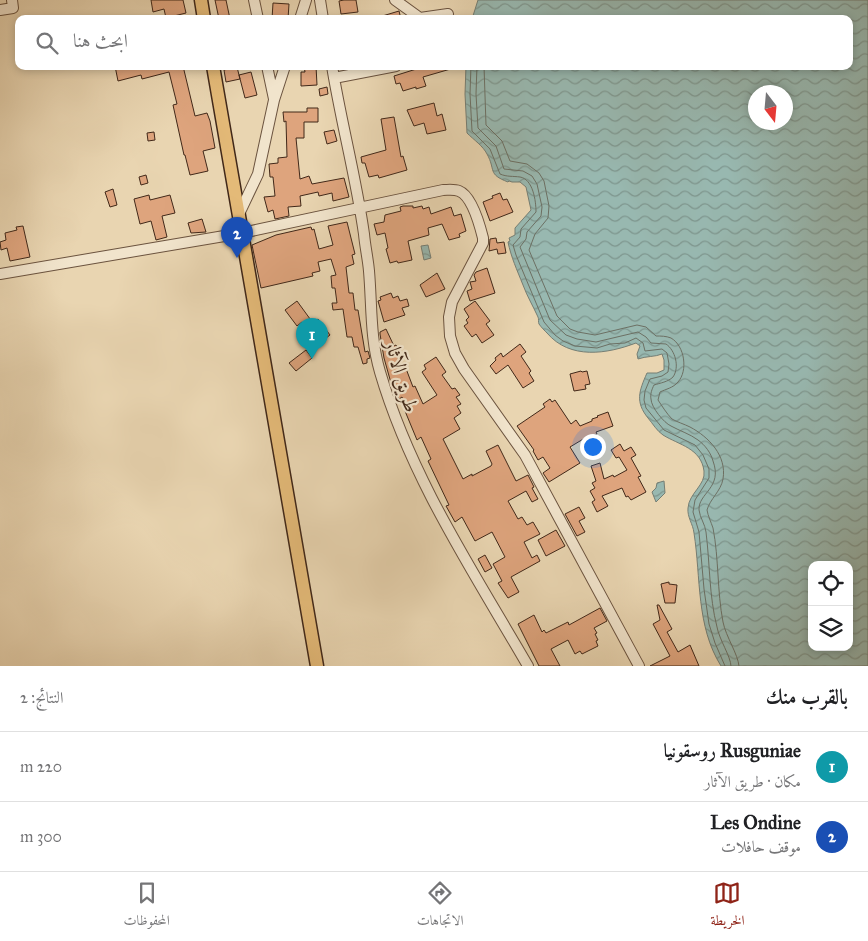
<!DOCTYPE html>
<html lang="ar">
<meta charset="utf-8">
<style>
:root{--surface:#fff;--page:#f2f2f2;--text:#202124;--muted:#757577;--line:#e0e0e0;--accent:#8f2418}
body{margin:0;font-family:"IM FELL Great Primer",Amiri,serif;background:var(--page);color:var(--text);direction:rtl}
.controls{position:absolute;right:15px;bottom:15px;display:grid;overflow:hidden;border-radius:10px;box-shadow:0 2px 8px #0003}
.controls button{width:45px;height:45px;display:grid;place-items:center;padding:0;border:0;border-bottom:1px solid var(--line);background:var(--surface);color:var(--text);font:25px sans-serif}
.compass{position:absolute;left:748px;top:85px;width:45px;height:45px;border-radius:50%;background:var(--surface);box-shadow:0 2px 8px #0003;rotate:164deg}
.you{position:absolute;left:592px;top:446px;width:18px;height:18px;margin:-12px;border:4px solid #fff;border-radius:50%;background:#1a73e8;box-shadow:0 0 0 8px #1a73e833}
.badge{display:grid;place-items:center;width:32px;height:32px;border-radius:50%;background:var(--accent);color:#fff;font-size:16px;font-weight:700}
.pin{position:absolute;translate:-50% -41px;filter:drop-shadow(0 1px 2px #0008)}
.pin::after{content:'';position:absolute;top:26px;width:18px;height:15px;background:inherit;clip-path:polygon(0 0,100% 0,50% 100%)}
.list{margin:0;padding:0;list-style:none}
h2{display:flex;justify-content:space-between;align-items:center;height:65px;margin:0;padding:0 20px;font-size:21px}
h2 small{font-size:16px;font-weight:400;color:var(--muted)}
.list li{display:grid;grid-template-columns:32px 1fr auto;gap:15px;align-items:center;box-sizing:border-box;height:70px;padding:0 20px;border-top:1px solid var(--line)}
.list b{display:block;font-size:19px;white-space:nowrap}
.list p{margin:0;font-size:16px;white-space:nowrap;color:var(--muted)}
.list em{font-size:16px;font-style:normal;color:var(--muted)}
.icon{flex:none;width:28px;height:28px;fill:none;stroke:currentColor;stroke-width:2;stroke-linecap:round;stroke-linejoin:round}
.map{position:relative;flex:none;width:868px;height:666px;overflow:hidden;direction:ltr}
.search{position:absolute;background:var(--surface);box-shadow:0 2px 8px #0003;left:15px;right:15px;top:15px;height:55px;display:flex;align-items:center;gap:12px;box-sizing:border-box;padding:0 18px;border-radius:10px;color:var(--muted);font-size:19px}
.sheet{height:205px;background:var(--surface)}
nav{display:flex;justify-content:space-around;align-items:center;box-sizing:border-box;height:70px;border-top:1px solid var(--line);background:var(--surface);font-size:14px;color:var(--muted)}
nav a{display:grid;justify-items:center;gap:2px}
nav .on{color:var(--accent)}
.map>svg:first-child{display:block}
.water{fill:url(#water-waves);stroke:#757e74;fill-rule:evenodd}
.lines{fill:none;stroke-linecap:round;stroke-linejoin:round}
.shore{stroke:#6c7064;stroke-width:1}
.building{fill:#dea47d;stroke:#412819}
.minor-casing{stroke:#6b533f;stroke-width:12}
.major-casing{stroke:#412819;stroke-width:15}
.minor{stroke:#f1e4cc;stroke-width:10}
.major{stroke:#e4ba78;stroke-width:12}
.labels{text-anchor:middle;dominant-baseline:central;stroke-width:4.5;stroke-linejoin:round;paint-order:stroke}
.street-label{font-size:20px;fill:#412819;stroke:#f1e4cc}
</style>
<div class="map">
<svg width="868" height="666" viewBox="0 0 868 666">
<defs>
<pattern id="water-waves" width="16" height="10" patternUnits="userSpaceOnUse" patternTransform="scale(1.25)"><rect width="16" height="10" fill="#98b8b0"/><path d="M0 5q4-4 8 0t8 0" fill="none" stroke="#7e968e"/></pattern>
</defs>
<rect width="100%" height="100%" fill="#e9d5b1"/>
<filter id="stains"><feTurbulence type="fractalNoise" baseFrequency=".004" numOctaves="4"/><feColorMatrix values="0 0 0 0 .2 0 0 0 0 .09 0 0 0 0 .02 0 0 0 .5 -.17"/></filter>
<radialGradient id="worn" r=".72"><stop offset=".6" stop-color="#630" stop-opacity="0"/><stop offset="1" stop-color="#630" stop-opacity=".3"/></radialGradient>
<path class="water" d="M478,0H868V666H721C696,626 701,578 694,533C693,524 687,517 688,508C689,493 706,485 704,471C701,448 679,445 663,435C657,431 653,424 648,418C635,402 639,391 647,373H657L664,370V360L662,354C655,357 646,356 638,359L637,354L640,346L636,343C607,354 570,360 547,333C545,331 541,327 539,324C538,322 539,319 538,317C533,306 527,296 523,285C517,270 511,257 508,242L510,241L509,238L515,235V228L531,210L526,187L520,182H512L509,181L508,182C487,174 496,170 487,154C483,146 474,140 467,133L465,94L466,66H849V19H472ZM786,92V122H756V92ZM812,565H849V647H812Z
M428,245L431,258L424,260L421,246Z
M664,481L665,493L656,502L652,492L656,488L657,483Z"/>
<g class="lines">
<path class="shore" d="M471,66L470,94L472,131L490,149L500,174C507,177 513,176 520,177C533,179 536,201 536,212L521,229L520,237L513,245L516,255L544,322L555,335L563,341L575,346L597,348L610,344L625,343L636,338L643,343L645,351L662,349L667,353L669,364L668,372L662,376L650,379L645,391L644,400L646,408L664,430L695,445L703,455L709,469V478L695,500L693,512L699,532L704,589L709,624L715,643L725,666
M477,66L476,94L478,128L496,146L504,169L523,171L532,176L537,184L542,207L541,216L527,232L526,239L520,247L550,320L566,335L577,339L596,342L638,332L646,337L651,343L666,344C675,350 680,367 673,377C668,382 660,383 654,385C652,389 650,394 651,399C651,407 664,423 671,426C680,431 690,434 698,440C705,445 711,453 713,461C723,488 698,493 699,510C700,518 705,524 706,532C710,564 709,596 717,627C719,639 731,657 731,666
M484,66L486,125L502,141L510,161L527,164L539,173L544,181L549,206L548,218L535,234L529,250L557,316L570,329L578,332L595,335L637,325L646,327L656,336C661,336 666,336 671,338C685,346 688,371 678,382C673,388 666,389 660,392L658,400C662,406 667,414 672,419C677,422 684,424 690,427C709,437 727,456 723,479C721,491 710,499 707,510C708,516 711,522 713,528C719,559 717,591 723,622C726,637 738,654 739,666"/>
</g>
<path class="building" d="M151,0H183L186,13L166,18L164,9L153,12Z
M215,0H226L230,19H219Z
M344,0H356L358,12L341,14L339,1Z
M273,3L289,4L288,19H272Z
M399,11L401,19H380L379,17Z
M115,66H183L195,116L207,113L210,121L215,148L203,151L208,171L190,175L185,155H184L173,105L177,104L169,72L142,79L141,75L118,81Z
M304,66H316L317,85L301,86V72H305Z
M426,66H454V68L423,77L426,86L416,89V87L403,91L400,83L396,84L394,76Z
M237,67L240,79L226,82L224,70Z
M251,72L257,95L245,98L239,75Z
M327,87L328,94L320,96L319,89Z
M434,103L437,116L442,114L446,130L427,134L424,123L414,126L407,110Z
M307,108H318V122H304V138H296L300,179L309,176L312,184L344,178L349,197L333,201L332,193L319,196L318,192L300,196L301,206L288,207L289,216L275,219L273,210L268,212L264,197L275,196L273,177H270L269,164L278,163V158L287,157L286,121L284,122L283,112H307Z
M394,117L401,157L403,156L407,170L379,178L378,175L369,177L365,163H362L361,157L386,150L381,119Z
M334,130L337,141L327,144L324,132Z
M154,132L155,140L148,141L147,133Z
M146,175L148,183L141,185L139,177Z
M113,189L117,205L110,207L105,192Z
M500,193L503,200L507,199L513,212L490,221L483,202L493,198L492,196Z
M149,195L150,200L170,195L175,213L162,216L167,237L156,240L151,221L140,224L134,199Z
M403,206H413V208L422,206L423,209L429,207L431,214L451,207L454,216L461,214L466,231L459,234L460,237L449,240L442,224L428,228L429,235L408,241L412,260L398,263L397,261L390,263L386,249L388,248L385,233L377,235L374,224L384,222L385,215L401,211L400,207Z
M202,219L206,232L191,233L188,223Z
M347,222L355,254L352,255L354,264L346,267L349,293H353L355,310H358L365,352L368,351L370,358L367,359V363L363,364L358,347H354L352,337H347L343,309L333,310L332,303H337L335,288H332L331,276L336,275L331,259L318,262L320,271L312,273L313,276L261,288L252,245L276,235L311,227L312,230L314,229L319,249L333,245L328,226Z
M23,226L30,257L10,261L7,248L1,250L0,242L6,240L5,233L17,230L16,227Z
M496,238L497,243L504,242L506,253L498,254L497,249L489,251L490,239Z
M487,268L495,293L470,301L467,291L472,289L470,282L476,281L474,275L476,272Z
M437,273L445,289L426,297L420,285Z
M391,293L393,298L398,296L400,301L407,299L409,306L402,308L405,315L384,322L378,301L381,300L380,297Z
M297,301L313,323L318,319L330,335L318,344L302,322L297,326L285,310Z
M475,301L490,321L486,324L494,335L482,343L476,334L472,337L464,326L468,323L466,320L469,317L464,309Z
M386,329L394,346L396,345L399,352L396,353L402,367L405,366L413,387L415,386L423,404L437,395L422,372L426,369L424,365L436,357L446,372L442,375L452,389L455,388L460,395L456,397L461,404L457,406L461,413L454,418L460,429L443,439L463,479L472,474V476L491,466L492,464L486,451L498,445L516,481L528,475L534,487L532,488L538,499L532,502L526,491L508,501L518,519L522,517L527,525L533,522L540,534L524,542L532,558L537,555L540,561L511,577L519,592L508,598L498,583L502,581L493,564L505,557L492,532L475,541L462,517L455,522L446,506L449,505L428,461L431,459L421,437L417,440L405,411L408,410L402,397L399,399L391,383L384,358L380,334V332Z
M520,344L526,352L521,356L531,371L529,373L534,381L523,388L508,365L496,374L490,366L496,360L495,358L501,353L503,357Z
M306,350L312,358L296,371L289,363Z
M581,371L582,372L587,371L590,384L585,385L586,389L574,391L570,374Z
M550,399L552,402L555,400L571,424L576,420L580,426L592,421V419L598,417L597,416L608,412L613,426L596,432L597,434L585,438L570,447L580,463L549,482L543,473L550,468L543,457L538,460L533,451L534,450L517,426L545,407L543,404Z
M620,444L624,451L631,447L636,455L631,458L641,476L638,477L646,492L631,500L628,496L626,497L622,488L602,496L608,506L597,512L592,502L595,500L590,491L595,488L592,483L596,481L591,466L600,463L604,479L613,475L614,477L627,470L619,457L616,458L611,450Z
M579,507L585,518L579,521L585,532L577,536L565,514Z
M556,530L565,546L546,556L538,540Z
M485,555L492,568L485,572L478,559Z
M669,582V584L677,585L675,603H665L661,584Z
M657,605H659L672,629L667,632L678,652L690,645L699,666H650L670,656L653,624L660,620Z
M600,608L607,621L594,628L597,633L595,634L598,640L596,641L598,646L582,654L580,651L575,654L568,640L551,649L560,666H539L518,624L534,615L542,632L544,630L546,633L568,622L569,625Z"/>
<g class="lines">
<defs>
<path id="minor" d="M254,0L258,19
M320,0L323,19
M395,0L420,18L448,14
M0,10L13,8L12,0
M300,19L306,0
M267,66L274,99
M332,66C341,122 356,177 364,234C365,246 368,259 369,271C372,306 370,338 380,372C411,478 473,571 528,666
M334,78L396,66
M239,214L258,174L274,100L285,66
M0,274L242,233L443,190C448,190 454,189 459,191C472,196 480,226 483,238V243L452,302L449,317L450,336L455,353L464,369L525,455L639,666"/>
<path id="major" d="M201,0L204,19
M213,66L317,666"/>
</defs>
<use href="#minor" class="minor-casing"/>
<use href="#major" class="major-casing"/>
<use href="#minor" class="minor"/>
<use href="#major" class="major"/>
</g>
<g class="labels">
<g class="street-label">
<text transform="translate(402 376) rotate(74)">طريق الآثار</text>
</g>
</g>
<rect width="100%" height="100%" filter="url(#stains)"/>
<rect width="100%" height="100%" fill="url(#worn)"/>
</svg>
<div class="controls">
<button><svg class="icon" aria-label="locate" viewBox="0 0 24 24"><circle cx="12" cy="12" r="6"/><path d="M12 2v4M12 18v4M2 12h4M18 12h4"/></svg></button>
<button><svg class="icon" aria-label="layers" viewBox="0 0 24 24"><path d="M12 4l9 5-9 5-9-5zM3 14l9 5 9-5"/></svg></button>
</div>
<svg class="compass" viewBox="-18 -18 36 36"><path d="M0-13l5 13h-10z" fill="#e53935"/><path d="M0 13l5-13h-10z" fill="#757577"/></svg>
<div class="you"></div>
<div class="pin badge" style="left:312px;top:359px;background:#0f9aa8">1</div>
<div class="pin badge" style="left:237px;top:258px;background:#1a4fb4">2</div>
<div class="search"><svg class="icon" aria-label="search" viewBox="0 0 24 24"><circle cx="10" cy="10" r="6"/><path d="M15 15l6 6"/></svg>ابحث هنا</div>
</div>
<section class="sheet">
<h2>بالقرب منك<small>النتائج: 2</small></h2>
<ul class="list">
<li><span class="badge" style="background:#0f9aa8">1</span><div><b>Rusguniae روسقونيا</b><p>مكان · طريق الآثار</p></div><em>220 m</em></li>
<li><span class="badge" style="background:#1a4fb4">2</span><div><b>Les Ondine</b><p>موقف حافلات</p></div><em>300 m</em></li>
</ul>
</section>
<nav>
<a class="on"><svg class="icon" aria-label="map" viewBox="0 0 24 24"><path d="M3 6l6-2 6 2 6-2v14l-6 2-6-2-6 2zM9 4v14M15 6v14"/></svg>الخريطة</a>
<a><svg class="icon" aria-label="directions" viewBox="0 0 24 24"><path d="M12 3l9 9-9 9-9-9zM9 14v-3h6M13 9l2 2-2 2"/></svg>الاتجاهات</a>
<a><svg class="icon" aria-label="saved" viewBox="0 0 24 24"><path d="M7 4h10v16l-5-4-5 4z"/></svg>المحفوظات</a>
</nav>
